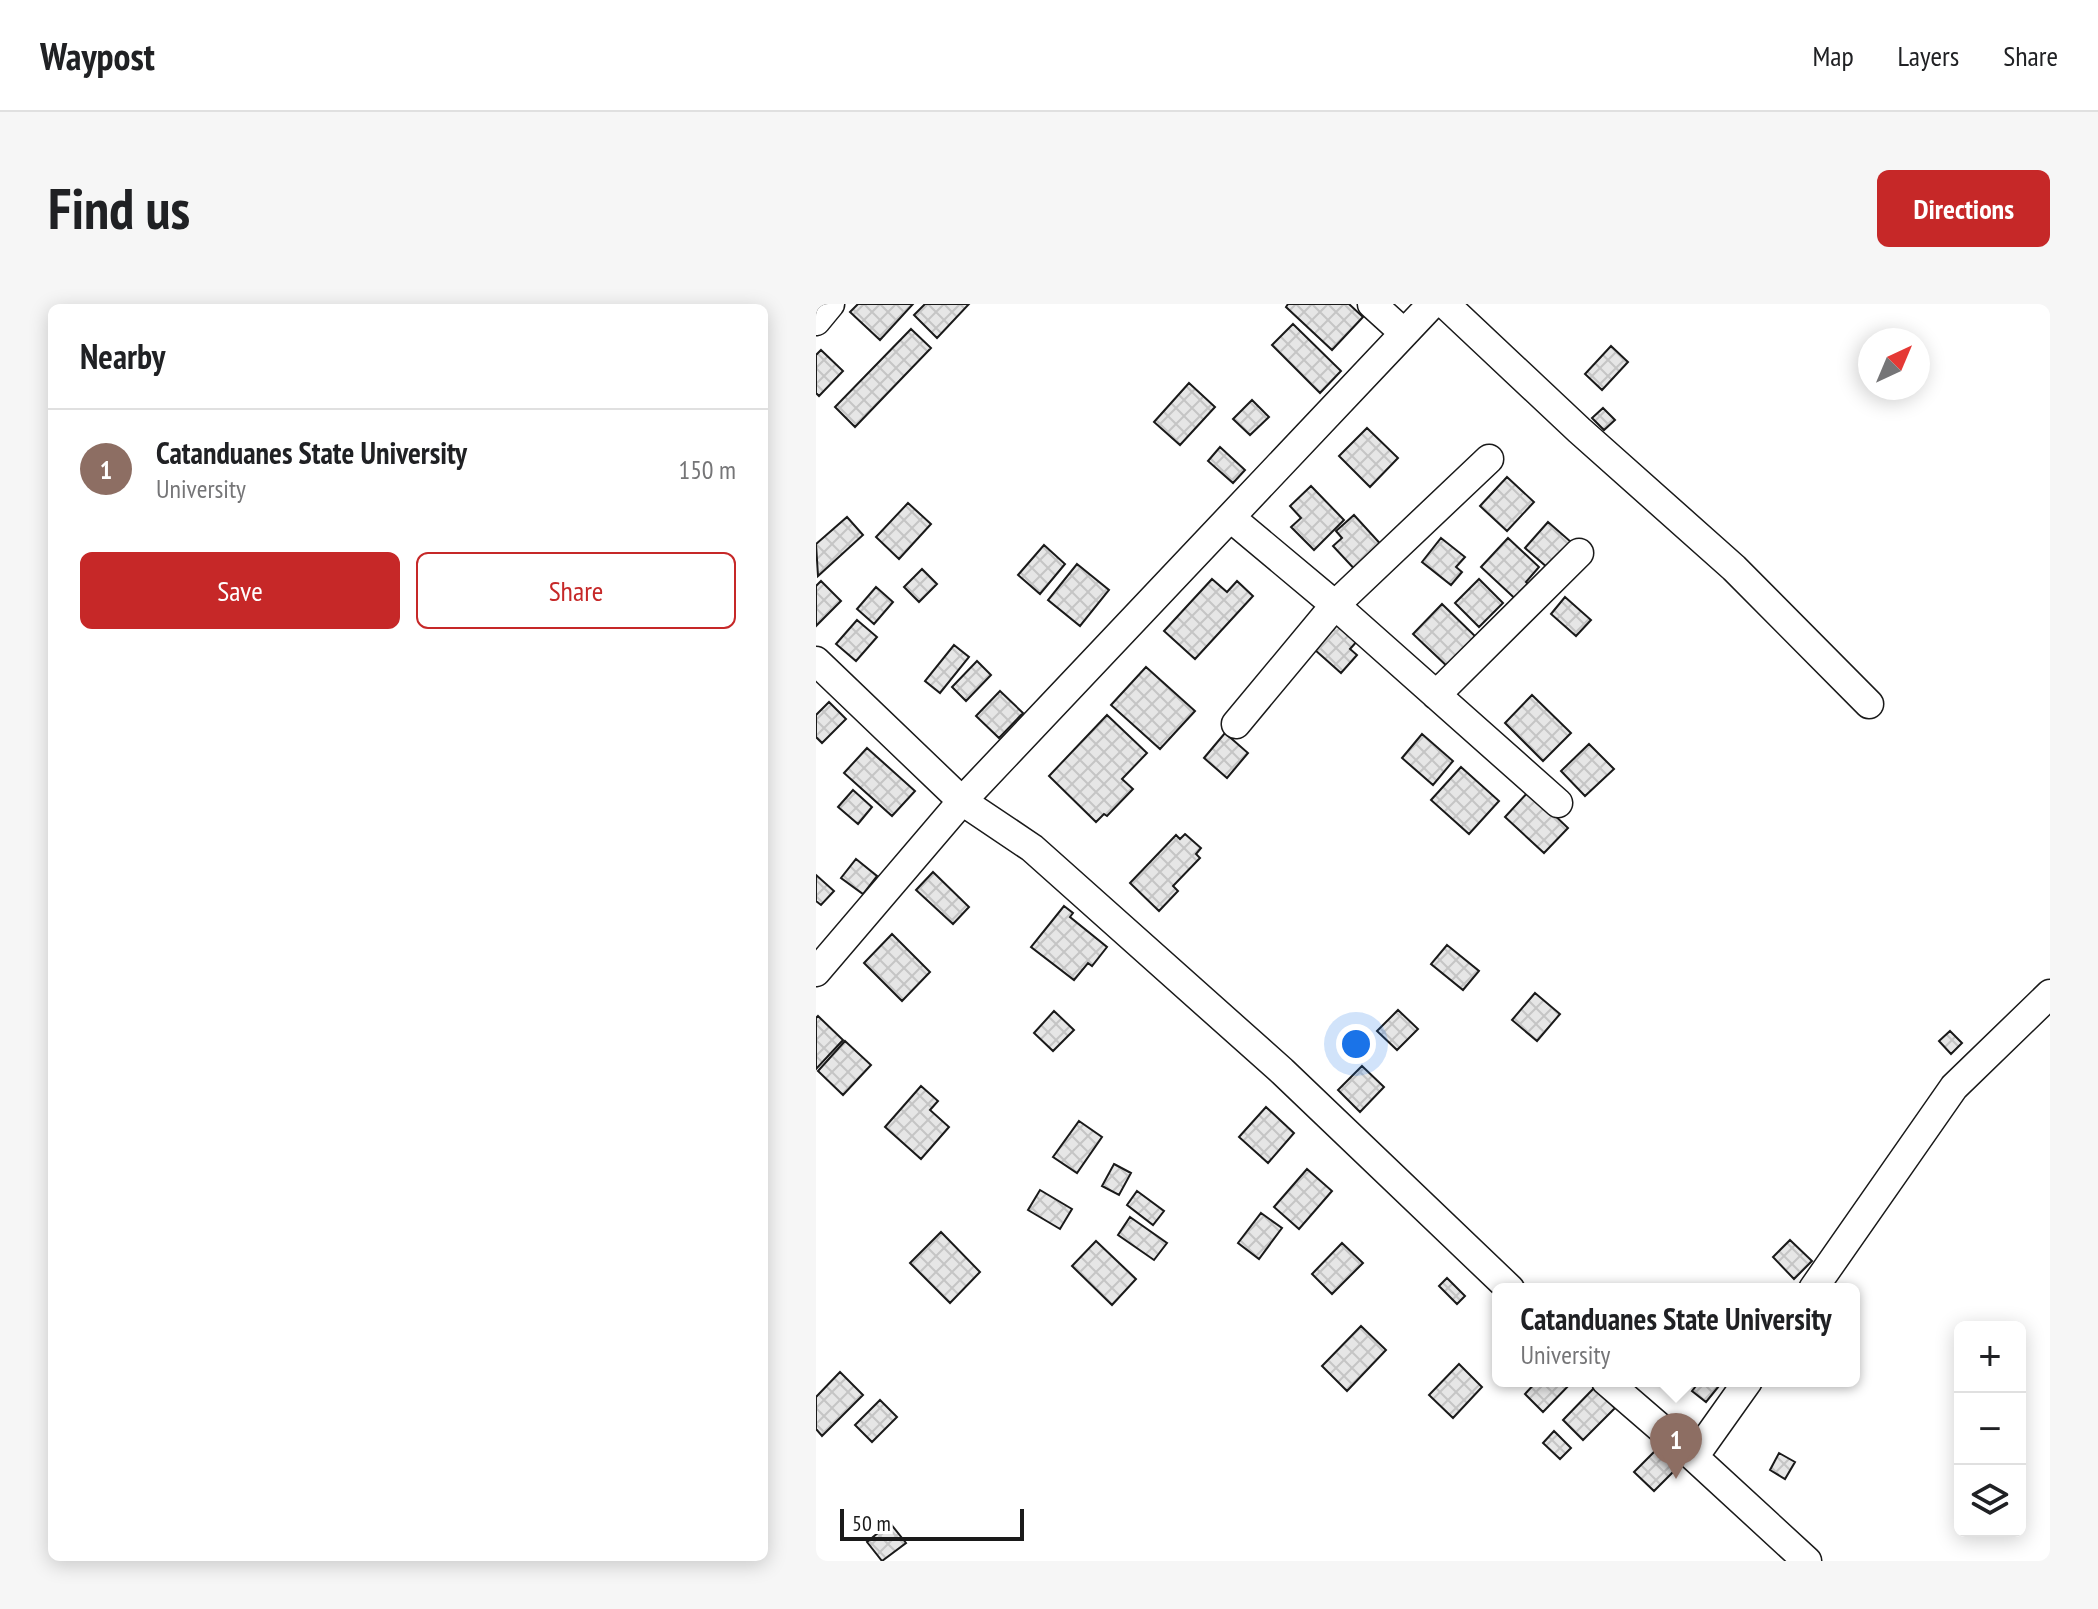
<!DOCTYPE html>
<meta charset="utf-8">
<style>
:root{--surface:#fff;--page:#f6f6f6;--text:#202124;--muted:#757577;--line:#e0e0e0;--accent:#c62828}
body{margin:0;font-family:"PT Sans Narrow",sans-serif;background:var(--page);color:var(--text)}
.controls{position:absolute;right:24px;bottom:24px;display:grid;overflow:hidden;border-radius:12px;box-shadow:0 4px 20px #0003}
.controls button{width:72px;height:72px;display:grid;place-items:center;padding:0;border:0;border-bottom:2px solid var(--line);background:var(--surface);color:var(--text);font:40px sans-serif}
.compass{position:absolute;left:1042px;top:24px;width:72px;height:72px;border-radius:50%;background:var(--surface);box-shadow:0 4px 20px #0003;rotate:44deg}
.scale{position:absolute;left:24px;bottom:20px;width:184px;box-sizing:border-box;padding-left:8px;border:4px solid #1a1a1a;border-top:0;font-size:22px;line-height:28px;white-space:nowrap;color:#1a1a1a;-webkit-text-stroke:6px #fff;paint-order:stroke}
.you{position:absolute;left:540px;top:740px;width:28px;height:28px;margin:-20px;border:6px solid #fff;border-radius:50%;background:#1a73e8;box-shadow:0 0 0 12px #1a73e833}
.badge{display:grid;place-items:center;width:52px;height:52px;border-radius:50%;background:var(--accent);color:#fff;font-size:26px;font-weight:700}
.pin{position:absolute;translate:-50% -66px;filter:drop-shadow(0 2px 4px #0008)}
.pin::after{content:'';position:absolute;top:42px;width:28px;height:24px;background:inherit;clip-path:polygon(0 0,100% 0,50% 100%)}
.popup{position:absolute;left:676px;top:979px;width:368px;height:104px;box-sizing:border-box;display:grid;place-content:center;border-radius:12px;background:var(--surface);filter:drop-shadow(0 2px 6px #0005);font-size:26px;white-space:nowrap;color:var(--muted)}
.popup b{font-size:30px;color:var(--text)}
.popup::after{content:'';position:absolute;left:50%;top:100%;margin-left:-16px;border:16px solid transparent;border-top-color:var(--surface)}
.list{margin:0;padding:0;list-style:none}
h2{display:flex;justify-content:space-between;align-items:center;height:104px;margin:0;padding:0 32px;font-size:34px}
h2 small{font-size:26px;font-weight:400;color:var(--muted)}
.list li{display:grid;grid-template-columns:52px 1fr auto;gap:24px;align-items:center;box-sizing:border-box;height:120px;padding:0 32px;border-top:2px solid var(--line)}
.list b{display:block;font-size:30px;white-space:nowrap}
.list p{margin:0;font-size:26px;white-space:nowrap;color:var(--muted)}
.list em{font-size:26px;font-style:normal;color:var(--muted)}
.actions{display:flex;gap:16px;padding:24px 32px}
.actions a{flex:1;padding:18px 0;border:2px solid var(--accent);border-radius:12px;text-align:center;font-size:28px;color:var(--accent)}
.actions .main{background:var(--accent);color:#fff}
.icon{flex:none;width:44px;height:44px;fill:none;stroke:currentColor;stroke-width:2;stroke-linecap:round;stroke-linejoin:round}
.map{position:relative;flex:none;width:1234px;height:1257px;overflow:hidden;border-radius:12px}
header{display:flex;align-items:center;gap:48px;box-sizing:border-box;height:112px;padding:0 40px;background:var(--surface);border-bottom:2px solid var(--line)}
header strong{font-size:38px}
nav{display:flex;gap:44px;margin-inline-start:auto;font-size:28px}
.intro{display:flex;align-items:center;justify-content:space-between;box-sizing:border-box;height:192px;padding:0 48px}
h1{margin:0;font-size:56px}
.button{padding:20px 36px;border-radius:12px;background:var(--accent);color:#fff;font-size:28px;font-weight:700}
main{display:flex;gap:48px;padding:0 48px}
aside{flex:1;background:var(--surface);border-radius:12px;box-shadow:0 4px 20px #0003}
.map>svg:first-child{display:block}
.building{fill:url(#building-cross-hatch);stroke:#1a1a1a;stroke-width:2}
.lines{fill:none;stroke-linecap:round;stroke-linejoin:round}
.minor-casing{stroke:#1a1a1a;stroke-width:31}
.minor{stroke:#fff;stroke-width:28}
</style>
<header>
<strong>Waypost</strong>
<nav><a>Map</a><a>Layers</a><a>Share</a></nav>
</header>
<div class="intro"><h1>Find us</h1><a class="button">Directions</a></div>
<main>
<aside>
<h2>Nearby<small></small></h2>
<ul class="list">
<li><span class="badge" style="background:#8d6e63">1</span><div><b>Catanduanes State University</b><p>University</p></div><em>150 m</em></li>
</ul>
<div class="actions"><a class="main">Save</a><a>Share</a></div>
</aside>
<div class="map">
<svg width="1234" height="1257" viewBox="0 0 1234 1257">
<defs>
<pattern id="building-cross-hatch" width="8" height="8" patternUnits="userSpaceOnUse" patternTransform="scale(2)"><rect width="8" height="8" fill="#e6e6e6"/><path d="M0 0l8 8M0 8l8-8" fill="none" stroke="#c5c5c5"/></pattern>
</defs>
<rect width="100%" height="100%" fill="#fff"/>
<path class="building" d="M42,0H97L64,36L34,8Z
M109,0H153L121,34L98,11Z
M472,0H533L547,13L516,46L470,3Z
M477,20L525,67L504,89L456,41Z
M95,25L115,44L39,123L19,103Z
M795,42L812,58L786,86L769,70Z
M5,46L27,67L3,92L0,89V51Z
M373,79L399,103L364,141L338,118Z
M436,96L453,113L434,131L417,115Z
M787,104L799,116L788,126L776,114Z
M551,124L582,154L554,183L523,152Z
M404,143L429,166L417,179L392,157Z
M691,173L718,198L691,227L664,202Z
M495,182L528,216L498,246L475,223L485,214L474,202Z
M92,199L115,220L83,255L60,233Z
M538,211L570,246L544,271L517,242L526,234L520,227Z
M31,213L47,231L2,272L0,240Z
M732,218L755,238L732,264L709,244Z
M625,234L649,253L640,263L646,268L635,281L606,258Z
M692,234L723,263L710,278L719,287L706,301L665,263Z
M228,241L249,260L224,290L202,271Z
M261,260L293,286L264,322L232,296Z
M106,265L121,280L103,298L88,283Z
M396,275L411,288L421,277L437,292L379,355L348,327Z
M663,275L687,299L663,323L639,299Z
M5,277L25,297L0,322V282Z
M60,283L77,298L58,320L41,305Z
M749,293L775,316L760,332L735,310Z
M626,300L662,335L633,364L597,330Z
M41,316L61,333L40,357L20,340Z
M524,317L543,335L534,345L541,351L525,369L499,346Z
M138,341L153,353L124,389L109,377Z
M161,357L175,371L150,397L136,383Z
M330,363L379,407L344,445L295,401Z
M184,387L207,409L183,434L160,412Z
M716,391L755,429L727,457L689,419Z
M13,398L30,415L6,439L0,433V411Z
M291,411L331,449L306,475L317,485L291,512L288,510L280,518L233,472Z
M409,429L432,449L411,474L388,454Z
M606,430L637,457L617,481L586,454Z
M773,440L798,465L769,492L745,467Z
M51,444L99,487L76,512L28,469Z
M645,463L683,497L653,530L615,496Z
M37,486L56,503L42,520L22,503Z
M713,487L752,524L728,549L689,513Z
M369,530L385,544L380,550L384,554L357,582L362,587L343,607L314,579L360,531L364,535Z
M40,555L61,572L47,590L25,574Z
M117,568L153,603L137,620L100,586Z
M0,571L18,587L5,601L0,597Z
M248,602L257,609L254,613L291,643L276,662L272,659L258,676L215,643Z
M76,630L114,668L86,697L48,659Z
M631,641L663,667L647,686L615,660Z
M719,689L744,710L721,737L696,716Z
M582,706L602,725L581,746L561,727Z
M238,707L258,726L237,747L218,729Z
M2,712L27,736L0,765V714Z
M1134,727L1146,739L1135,750L1123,737Z
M29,737L55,761L27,791L2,767Z
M546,762L568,783L544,808L522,786Z
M105,782L122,797L114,806L133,823L105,855L69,823Z
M450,803L478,829L452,859L423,833Z
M263,817L286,833L261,869L237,853Z
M298,860L315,869L303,891L286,882Z
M491,865L516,887L483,925L458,903Z
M224,886L256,905L244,925L212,906Z
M321,887L348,907L337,921L311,901Z
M445,909L466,924L443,955L422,939Z
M314,913L351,939L338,956L302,931Z
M125,928L164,968L134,999L94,959Z
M974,936L996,957L978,975L957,953Z
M280,937L320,975L296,1001L256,962Z
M526,939L547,959L516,990L496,970Z
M631,974L649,992L641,1000L623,982Z
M545,1022L570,1046L531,1087L506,1062Z
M643,1060L666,1083L637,1114L613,1091Z
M24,1068L47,1091L6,1132L0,1125V1093Z
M721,1077H757L727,1108L709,1090Z
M884,1077H907L890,1098L876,1087Z
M778,1084L799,1104L767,1136L747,1116Z
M64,1096L81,1113L56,1138L39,1121Z
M738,1127L755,1144L744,1155L727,1139Z
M842,1144L862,1163L838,1187L818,1168Z
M963,1149L979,1158L969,1175L954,1166Z
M74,1219L90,1239L66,1257L51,1238Z"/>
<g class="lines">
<defs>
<path id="minor" d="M556,0L588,29
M629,0L763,126L918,264L1053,400
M0,17L14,0
M415,214L519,301L742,499
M0,357L146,497L216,544L466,767L694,985
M620,391L763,249
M420,420L519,301L673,155
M0,668L146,497L616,0
M997,985L1138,783L1234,690
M790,1077L878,1153L991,1257
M878,1153L932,1077"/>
</defs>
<use href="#minor" class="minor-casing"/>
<use href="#minor" class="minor"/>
</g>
</svg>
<div class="controls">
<button>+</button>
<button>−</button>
<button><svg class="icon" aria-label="layers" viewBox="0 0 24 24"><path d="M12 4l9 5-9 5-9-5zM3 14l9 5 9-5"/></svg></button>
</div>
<svg class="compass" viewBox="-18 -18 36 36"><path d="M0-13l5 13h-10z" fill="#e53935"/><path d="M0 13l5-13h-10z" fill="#757577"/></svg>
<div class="scale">50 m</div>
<div class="you"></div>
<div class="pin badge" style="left:860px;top:1175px;background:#8d6e63">1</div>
<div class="popup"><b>Catanduanes State University</b>University</div>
</div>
</main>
